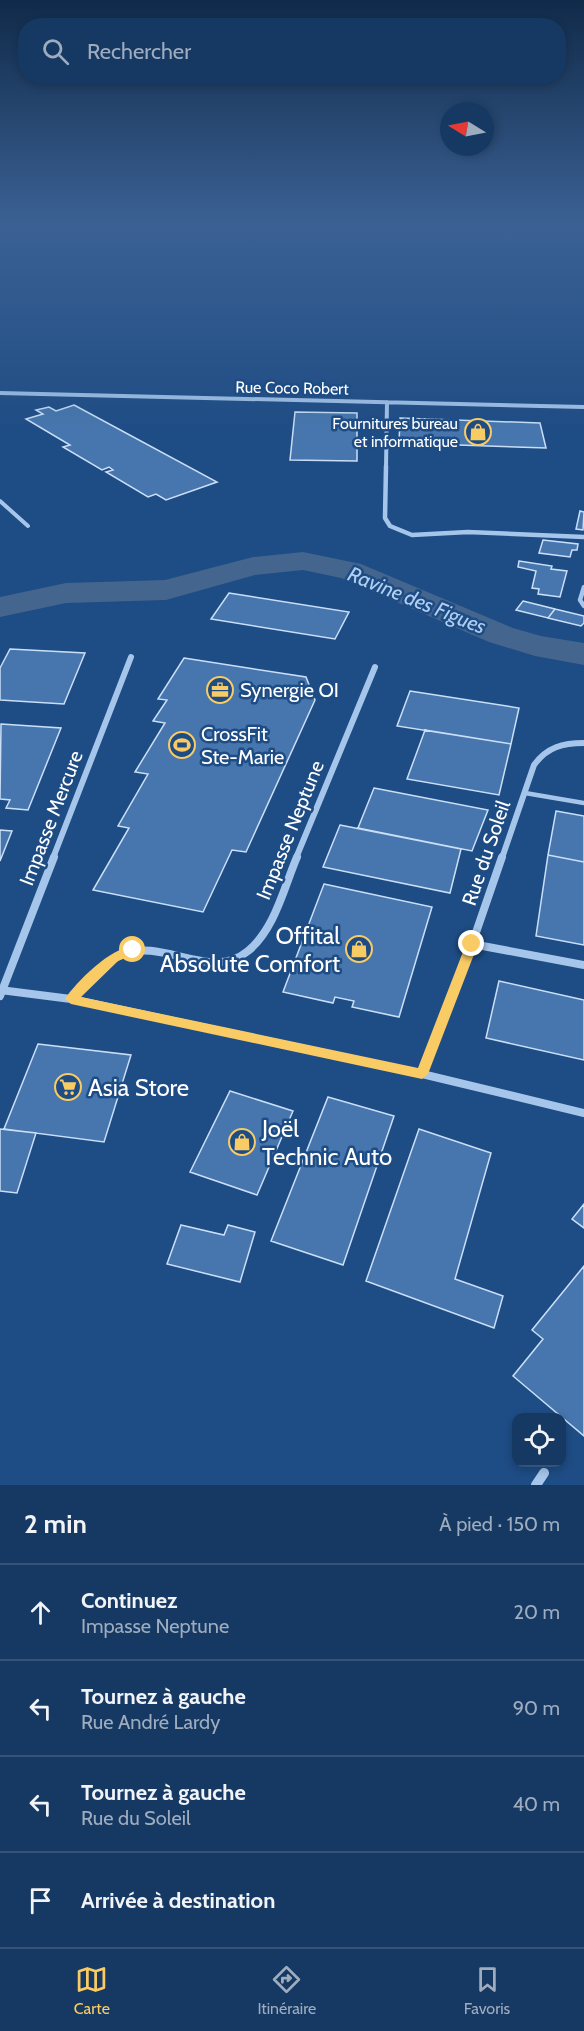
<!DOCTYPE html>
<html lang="fr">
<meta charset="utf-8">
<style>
:root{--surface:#163963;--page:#1f4069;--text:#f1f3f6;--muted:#9eacbe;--line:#355378;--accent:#f9cb64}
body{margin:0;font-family:Cabin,sans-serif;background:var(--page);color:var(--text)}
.controls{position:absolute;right:18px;bottom:18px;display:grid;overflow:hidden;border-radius:12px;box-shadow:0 3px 9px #0003}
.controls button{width:54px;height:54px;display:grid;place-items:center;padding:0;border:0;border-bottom:2px solid var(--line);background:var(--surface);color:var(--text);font:30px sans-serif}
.compass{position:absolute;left:440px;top:102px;width:54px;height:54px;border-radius:50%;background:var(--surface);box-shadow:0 3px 9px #0003;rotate:280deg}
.stop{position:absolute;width:18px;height:18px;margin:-14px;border:4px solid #f9cb64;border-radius:50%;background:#fff}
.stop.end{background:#f9cb64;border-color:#fff;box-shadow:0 2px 6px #0008}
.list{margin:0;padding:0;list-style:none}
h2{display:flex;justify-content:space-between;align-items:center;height:78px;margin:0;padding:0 24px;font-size:26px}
h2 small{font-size:20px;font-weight:400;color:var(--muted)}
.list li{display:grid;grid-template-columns:39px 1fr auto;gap:18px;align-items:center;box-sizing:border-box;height:96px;padding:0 24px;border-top:2px solid var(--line)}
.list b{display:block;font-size:22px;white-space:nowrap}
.list p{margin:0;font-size:20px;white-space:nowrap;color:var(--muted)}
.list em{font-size:20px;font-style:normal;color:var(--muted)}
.icon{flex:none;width:33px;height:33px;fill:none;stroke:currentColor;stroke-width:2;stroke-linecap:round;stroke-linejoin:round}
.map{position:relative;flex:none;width:584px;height:1485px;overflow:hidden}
.search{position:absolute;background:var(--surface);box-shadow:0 3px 9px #0003;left:18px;right:18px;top:18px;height:66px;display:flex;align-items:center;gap:15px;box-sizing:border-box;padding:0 21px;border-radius:24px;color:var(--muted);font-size:22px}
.sheet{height:462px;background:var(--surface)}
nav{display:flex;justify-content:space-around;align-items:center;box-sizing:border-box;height:84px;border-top:2px solid var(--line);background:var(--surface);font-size:16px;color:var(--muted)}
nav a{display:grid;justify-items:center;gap:3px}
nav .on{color:var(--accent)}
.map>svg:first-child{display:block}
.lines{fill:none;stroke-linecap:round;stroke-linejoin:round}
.river{fill:#43658e;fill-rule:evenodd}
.building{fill:#4676ad;stroke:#cadff7;stroke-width:1.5}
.service-far1{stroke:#a5c6ea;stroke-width:4}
.service{stroke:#a5c6ea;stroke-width:4.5}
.minor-far4{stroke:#a5c6ea;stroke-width:4}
.minor-far3{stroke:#a5c6ea;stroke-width:4.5}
.minor-far2{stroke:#a5c6ea;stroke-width:6}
.minor-far1{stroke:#a5c6ea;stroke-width:8}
.minor{stroke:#a5c6ea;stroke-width:10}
.route{fill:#f9cb64}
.labels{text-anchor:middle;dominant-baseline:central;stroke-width:5;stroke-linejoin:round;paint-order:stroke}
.far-street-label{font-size:16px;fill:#fff;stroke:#1e4c84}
.far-poi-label{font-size:16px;fill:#fff;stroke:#1e4c84;text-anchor:end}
.poi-label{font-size:20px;fill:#fff;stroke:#1e4c84;text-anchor:start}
.street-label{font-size:20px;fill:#fff;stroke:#1e4c84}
.water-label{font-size:21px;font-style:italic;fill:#b1cff1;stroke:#1e4c84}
.near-poi-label{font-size:24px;fill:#fff;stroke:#1e4c84;text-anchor:start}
</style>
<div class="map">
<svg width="584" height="1485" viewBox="0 0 584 1485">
<rect width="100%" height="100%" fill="#1e4c84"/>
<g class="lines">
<path class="river" d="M303,552L361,564L513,628L541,636L584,643V665L535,656L489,642L341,578L303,570L255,575L166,600L66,603L0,617V597L66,583L165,580L253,557Z"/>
</g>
<path class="building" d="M74,405L217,482L166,500L156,494L148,497L106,472L113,470L109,467L102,470L63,447L70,445L26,419L43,414L36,410L49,407L56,411Z
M295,412L357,413V461L290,460Z
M400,418L540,423L546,448L399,443Z
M580,511L584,512L583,530L576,529Z
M543,540L578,544L577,550H572L570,557L539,553Z
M519,561L552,566L551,569L567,571L560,597L538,594L539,589L532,588L536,571L518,567Z
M229,593L349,612L335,639L211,619Z
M523,601L555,609L548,618L516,610Z
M555,609L584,616V623L581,626L548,618Z
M10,649L85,653L64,704L0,700V668Z
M184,658L306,677L315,700L246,852L232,850L203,912L93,890L129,828L118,826L148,774L135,772L165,723L153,721L167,700L158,699Z
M410,691L519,708L511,744L397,726Z
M1,724L61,728L28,810L6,808L10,800L0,799Z
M425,730L511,744L499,795L407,779Z
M374,788L488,810L472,851L358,828Z
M556,811L584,816V862L548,855Z
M340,825L461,849L450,893L323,867Z
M0,830L12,831L0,861Z
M548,855L584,862V945L536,936Z
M324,884L432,907L399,1017L352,1007L354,1001L335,997L333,1003L283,992Z
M499,981L584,1000V1060L486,1038Z
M38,1044L131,1055L104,1142L4,1129Z
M230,1091L293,1111L257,1195L190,1172Z
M328,1097L394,1116L343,1265L271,1241Z
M0,1129L36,1133L17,1193L0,1191Z
M419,1129L491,1153L455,1279L503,1296L494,1328L366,1281Z
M584,1204V1228L572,1219Z
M181,1225L224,1235L228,1225L255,1232L240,1282L167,1264Z
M584,1266V1436L513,1376L543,1339L532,1330Z"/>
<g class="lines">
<path class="service-far1" d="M0,501L28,526"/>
<path class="service" d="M525,793L584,803"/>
<path class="minor-far4" d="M0,393L584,407
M386,468L387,402"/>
<path class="minor-far3" d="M386,466L385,518L390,526L412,535L468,532L584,537
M584,587L580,600L584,606"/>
<path class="minor-far2" d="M53,858L131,657
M296,858L375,667
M502,858L534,765C547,747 563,743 584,743"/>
<path class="minor-far1" d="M472,944L584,965
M0,990L71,999L422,1074L584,1113
M0,996L54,857
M71,999C86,982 102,963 123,954C163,938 211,982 248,951C275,929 284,887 297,857
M422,1074L472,944L502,857"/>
<path class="minor" d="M536,1485L544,1473"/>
</g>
<linearGradient id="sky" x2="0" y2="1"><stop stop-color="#102a49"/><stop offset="0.52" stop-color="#3b6194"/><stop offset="1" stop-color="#3b6194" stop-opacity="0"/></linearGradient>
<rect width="584" height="432" fill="url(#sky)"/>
<path class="route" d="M472,939L478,944L428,1074L422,1079L71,1004L65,999C76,982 116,942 137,947V953L118,961L81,997L418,1068L466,944Z"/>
<defs>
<symbol id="shop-ring" viewBox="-11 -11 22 22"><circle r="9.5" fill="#1e4c84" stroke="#f9cb64" stroke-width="1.5"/><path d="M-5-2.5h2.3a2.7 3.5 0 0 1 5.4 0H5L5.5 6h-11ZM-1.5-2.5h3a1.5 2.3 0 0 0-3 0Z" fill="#f9cb64"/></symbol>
<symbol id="office-ring" viewBox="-11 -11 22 22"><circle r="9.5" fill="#1e4c84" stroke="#f9cb64" stroke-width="1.5"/><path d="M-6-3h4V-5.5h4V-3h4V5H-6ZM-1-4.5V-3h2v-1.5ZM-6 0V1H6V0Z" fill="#f9cb64"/></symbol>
<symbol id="stadium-ring" viewBox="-11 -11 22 22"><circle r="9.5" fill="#1e4c84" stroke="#f9cb64" stroke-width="1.5"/><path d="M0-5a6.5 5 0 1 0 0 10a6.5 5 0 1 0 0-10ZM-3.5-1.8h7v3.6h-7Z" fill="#f9cb64"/></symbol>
<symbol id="supermarket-ring" viewBox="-11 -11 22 22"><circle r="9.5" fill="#1e4c84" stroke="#f9cb64" stroke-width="1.5"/><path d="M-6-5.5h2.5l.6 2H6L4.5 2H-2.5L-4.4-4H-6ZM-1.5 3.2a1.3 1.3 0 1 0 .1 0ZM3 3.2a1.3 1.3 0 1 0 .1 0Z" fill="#f9cb64"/></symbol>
</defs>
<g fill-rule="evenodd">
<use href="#shop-ring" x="463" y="417" width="30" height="30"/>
<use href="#office-ring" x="205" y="675" width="30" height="30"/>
<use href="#stadium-ring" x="167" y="730" width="30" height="30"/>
<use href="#shop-ring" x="344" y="934" width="30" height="30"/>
<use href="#supermarket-ring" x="53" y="1072" width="30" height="30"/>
<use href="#shop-ring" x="227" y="1127" width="30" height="30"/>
</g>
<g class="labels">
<g class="far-street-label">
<text transform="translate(292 388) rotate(1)">Rue Coco Robert</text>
</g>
<g class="far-poi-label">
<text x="458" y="423">Fournitures bureau<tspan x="458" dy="18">et informatique</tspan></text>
</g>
<g class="poi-label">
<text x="240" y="690">Synergie OI</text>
<text x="201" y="734">CrossFit<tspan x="201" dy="23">Ste-Marie</tspan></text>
</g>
<g class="street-label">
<text transform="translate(51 818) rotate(-69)">Impasse Mercure</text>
<text transform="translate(290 830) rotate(-68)">Impasse Neptune</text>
<text transform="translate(486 853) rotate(-71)">Rue du Soleil</text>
</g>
<g class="water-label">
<text transform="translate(417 600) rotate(22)">Ravine des Figues</text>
</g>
<g class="near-poi-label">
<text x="340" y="935" text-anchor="end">Offital<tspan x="340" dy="28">Absolute Comfort</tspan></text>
<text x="88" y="1087">Asia Store</text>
<text x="262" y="1128">Joël<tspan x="262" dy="28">Technic Auto</tspan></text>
</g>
</g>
</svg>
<div class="controls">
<button><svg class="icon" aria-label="locate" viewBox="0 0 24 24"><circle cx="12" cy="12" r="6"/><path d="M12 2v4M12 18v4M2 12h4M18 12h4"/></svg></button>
</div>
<svg class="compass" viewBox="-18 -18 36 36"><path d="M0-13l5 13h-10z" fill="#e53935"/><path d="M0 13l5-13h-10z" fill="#9eacbe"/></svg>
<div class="stop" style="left:133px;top:950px"></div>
<div class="stop end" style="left:472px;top:944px"></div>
<div class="search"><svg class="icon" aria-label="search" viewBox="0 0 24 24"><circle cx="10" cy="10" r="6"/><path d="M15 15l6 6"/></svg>Rechercher</div>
</div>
<section class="sheet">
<h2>2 min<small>À pied · 150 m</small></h2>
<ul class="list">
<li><svg class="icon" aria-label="ahead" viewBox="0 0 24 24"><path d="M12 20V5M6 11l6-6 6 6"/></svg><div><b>Continuez</b><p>Impasse Neptune</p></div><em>20 m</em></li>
<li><svg class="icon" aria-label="left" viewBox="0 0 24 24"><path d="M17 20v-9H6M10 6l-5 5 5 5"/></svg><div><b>Tournez à gauche</b><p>Rue André Lardy</p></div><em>90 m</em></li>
<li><svg class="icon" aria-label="left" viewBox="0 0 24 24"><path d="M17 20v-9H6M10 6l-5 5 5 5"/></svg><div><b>Tournez à gauche</b><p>Rue du Soleil</p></div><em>40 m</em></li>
<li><svg class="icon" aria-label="arrive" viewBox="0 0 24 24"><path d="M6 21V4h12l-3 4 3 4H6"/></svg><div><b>Arrivée à destination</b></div></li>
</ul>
</section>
<nav>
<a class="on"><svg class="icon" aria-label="map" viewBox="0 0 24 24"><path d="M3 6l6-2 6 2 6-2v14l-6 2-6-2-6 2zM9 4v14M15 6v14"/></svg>Carte</a>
<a><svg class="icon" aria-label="directions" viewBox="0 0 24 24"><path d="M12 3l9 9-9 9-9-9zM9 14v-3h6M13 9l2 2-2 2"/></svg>Itinéraire</a>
<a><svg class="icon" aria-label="saved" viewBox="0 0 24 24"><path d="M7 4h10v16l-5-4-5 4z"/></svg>Favoris</a>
</nav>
